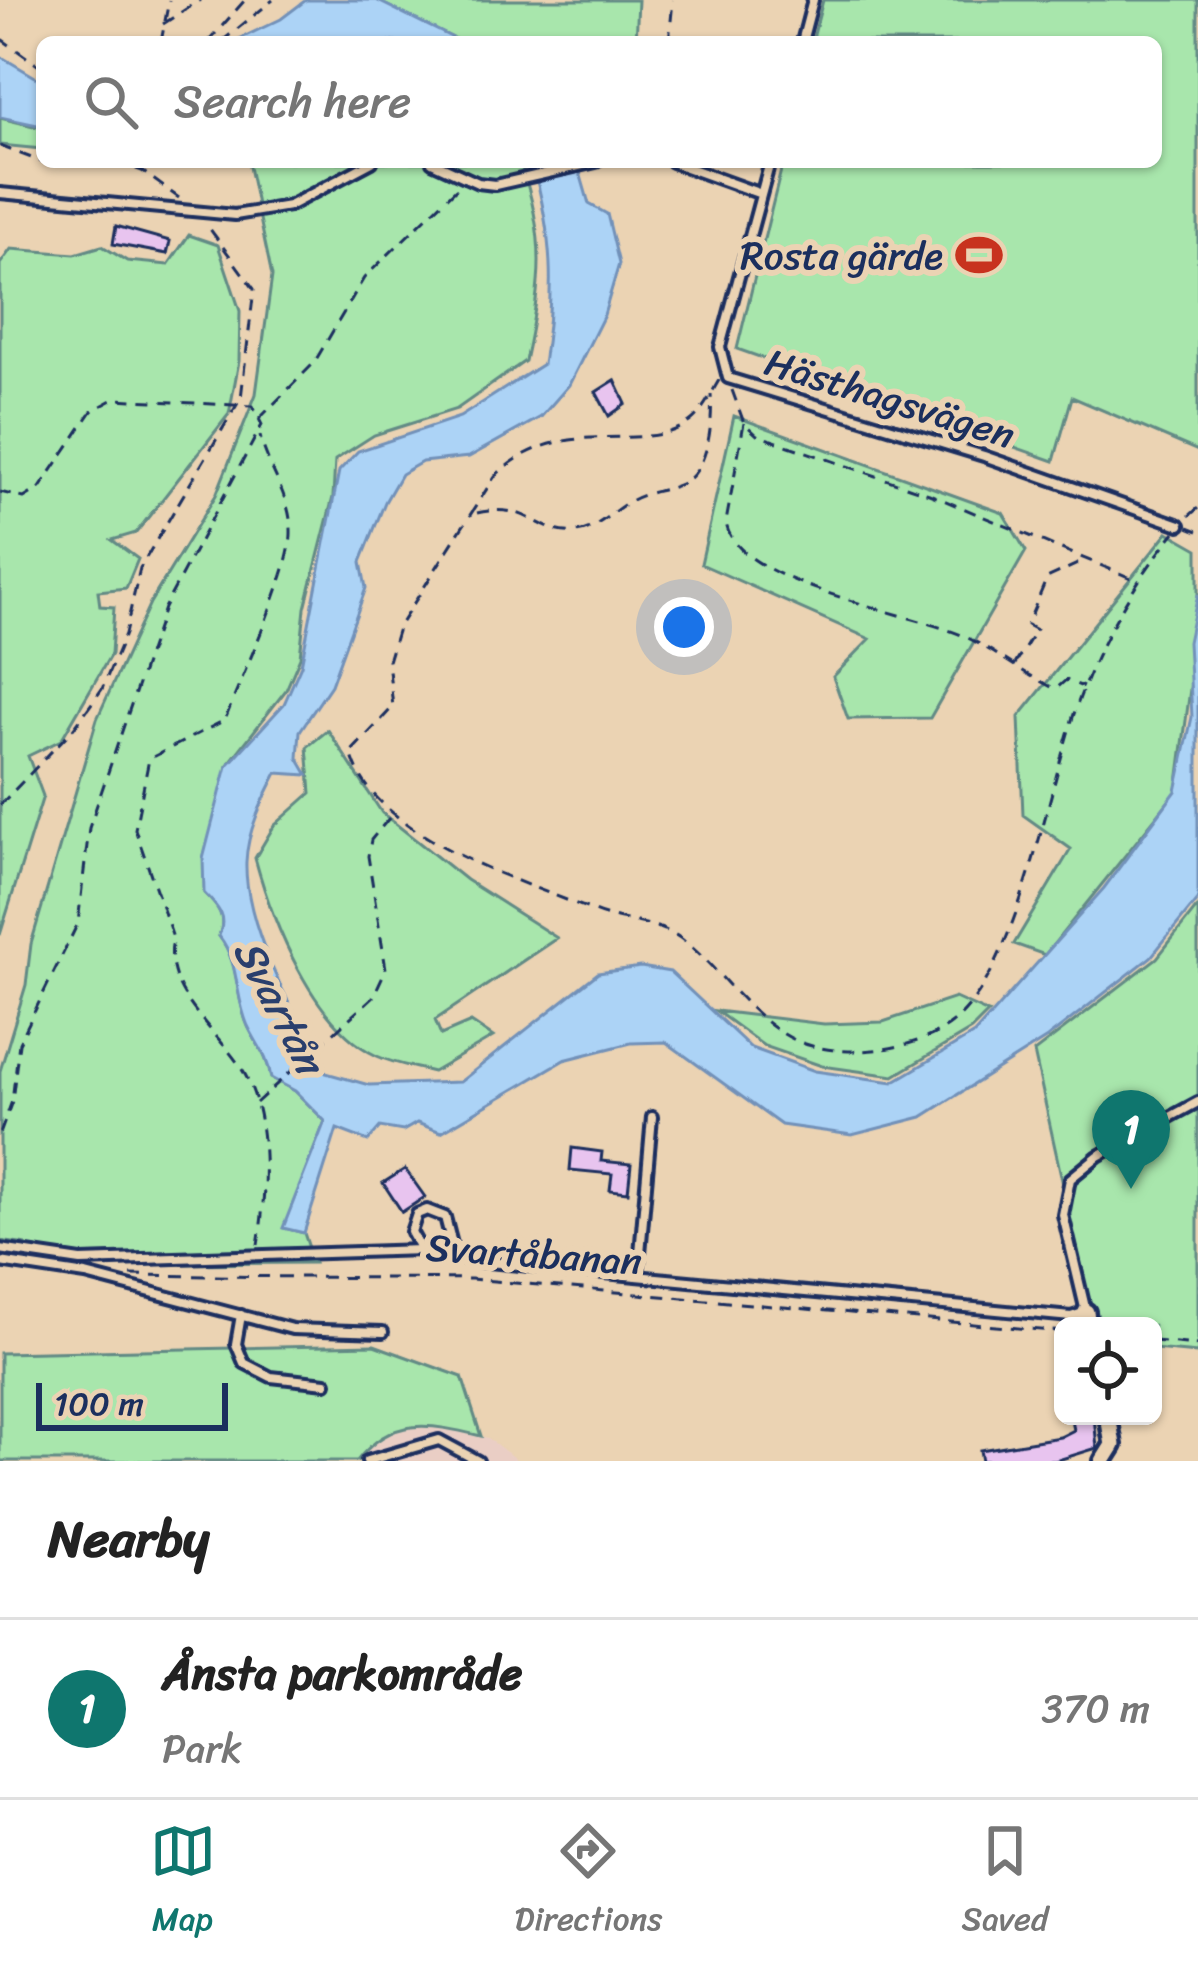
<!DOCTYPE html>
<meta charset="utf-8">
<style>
:root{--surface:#fff;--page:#f6f6f6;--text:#222;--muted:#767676;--line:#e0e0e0;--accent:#0f766e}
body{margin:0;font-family:Sriracha,sans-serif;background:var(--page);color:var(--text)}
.controls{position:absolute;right:36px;bottom:36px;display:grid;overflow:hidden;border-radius:18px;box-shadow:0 3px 9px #0004}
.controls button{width:108px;height:108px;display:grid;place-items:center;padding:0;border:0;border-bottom:3px solid var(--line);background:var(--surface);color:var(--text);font:60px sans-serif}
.scale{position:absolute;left:36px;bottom:30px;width:192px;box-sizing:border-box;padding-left:12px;border:6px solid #1b2f5e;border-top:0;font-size:33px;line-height:42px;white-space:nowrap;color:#1b2f5e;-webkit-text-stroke:9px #ebd3b3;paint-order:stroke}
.you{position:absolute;left:684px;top:627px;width:42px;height:42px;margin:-30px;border:9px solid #fff;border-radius:50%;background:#1a73e8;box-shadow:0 0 0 18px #1a73e833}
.badge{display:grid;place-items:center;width:78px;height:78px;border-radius:50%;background:var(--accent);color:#fff;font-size:39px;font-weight:700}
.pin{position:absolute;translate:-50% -99px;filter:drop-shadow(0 3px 6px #0008)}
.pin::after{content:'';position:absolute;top:63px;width:42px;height:36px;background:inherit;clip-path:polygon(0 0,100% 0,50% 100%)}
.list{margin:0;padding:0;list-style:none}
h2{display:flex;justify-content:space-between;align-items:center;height:156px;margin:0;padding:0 48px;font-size:51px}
h2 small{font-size:39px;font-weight:400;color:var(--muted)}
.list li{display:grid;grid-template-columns:78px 1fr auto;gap:36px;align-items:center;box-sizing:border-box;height:180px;padding:0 48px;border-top:3px solid var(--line)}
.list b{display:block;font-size:45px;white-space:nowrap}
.list p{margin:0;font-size:39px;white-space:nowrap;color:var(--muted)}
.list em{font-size:39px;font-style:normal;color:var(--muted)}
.icon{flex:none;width:66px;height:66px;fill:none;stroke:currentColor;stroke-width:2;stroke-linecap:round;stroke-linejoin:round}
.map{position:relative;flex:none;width:1198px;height:1461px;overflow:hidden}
.search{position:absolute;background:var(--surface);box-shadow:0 3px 9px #0004;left:36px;right:36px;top:36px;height:132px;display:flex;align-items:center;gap:30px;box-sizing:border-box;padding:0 42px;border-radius:18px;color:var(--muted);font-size:45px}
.sheet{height:336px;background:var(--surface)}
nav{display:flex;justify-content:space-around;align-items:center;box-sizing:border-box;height:168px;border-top:3px solid var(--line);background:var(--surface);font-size:33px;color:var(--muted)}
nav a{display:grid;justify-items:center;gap:6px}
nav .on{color:var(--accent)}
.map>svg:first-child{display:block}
.built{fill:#eacec5}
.green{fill:#a8e6ac;stroke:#628a85;stroke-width:3}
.water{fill:#acd3f6;stroke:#7291b9;stroke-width:3}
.building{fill:#e8c4ef;stroke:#1b2f5e;stroke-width:3}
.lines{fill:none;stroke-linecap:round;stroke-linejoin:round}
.service-casing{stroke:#1b2f5e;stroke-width:16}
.minor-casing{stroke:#1b2f5e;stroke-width:24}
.path{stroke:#1b2f5e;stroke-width:3;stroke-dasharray:12 9;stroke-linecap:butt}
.service{stroke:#ebd3b3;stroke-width:8}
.minor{stroke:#ebd3b3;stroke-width:15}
.labels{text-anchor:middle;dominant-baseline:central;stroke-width:12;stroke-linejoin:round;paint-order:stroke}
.poi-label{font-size:39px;fill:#1b2f5e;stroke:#ebd3b3;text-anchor:end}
.street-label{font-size:39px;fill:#1b2f5e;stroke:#ebd3b3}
.water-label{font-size:42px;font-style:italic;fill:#2a3f6d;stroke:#ebd3b3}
</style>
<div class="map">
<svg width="1198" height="1461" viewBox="0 0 1198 1461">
<rect width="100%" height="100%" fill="#ebd3b3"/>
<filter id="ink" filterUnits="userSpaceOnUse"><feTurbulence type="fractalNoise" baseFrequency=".00833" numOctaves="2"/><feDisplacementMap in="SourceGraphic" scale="24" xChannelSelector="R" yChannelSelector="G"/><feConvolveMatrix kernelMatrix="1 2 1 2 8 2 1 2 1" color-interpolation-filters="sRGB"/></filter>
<g filter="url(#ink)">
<path class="built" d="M427,1423L488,1438L518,1461H357L374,1438Z"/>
<path class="green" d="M376,0H638L636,42H461Z
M823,0H1198V451L1072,397L1054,461L737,349L783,162H1156V42H812Z
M0,118L42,128V149L0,145Z
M248,162H520C547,238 542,284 525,361L457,409L374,435L335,460L333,497L305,608L300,657L286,690L227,766L204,893C218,907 227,916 219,936C241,964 234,994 248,1026C257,1045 268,1056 271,1078L295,1091L325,1121L284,1228L304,1233L314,1263L40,1265L26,1245L0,1241V1071L26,985L31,944L97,719L150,603L216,495L256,394L272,276Z
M189,235L218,245L240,311L239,361L229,414L136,533L112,540L138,559L126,588L98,591L100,606L114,607L111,654L61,740L28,756L43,796L0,935V264L11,249L75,254L102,246L127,261L168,265Z
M734,416L1003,513L1026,551L930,718L848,719L833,677L870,639L701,564Z
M1168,532L1198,549V626L1177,791L1045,955L1014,944L1071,849L1023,815L1019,717Z
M328,730L382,813L466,880L557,938L435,1020L441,1035L471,1022L493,1037L433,1072C415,1067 394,1064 377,1056C313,1026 272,921 255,858L274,826L311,793L307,747Z
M1198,906V1353L1153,1349V1326H1094L1034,1052L1157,958Z
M955,998L988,1013L971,1030L894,1076L822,1066L764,1046L716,1011L824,1024L883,1022Z
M374,1345L462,1377L481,1436C431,1424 392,1415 357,1461H0V1353Z"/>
<path class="water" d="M306,0H376L461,42H233L281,19Z
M0,56L42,81V126L0,117Z
M532,162H577L589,204L607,214L619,264L604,315L569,385L541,417L469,457L422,462L401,474L385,502L361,562L366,588L331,685L300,731L298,758L308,775L277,773C263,800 247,831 246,862C244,928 295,1016 326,1073L369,1085L460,1082L598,973L641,967L670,972L751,1048L815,1071L893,1082L974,1034L1104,888L1176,791L1192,717L1188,642L1198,594V899L1151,957L1047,1038L922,1117L852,1135L781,1125L666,1042L631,1043L564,1060L441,1132L417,1123L403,1131L380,1127L368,1141L337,1129L304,1233L283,1228L325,1121L295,1091L271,1078C268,1056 257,1045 248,1026C234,994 240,963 219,936C227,916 218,907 204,893L203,859L227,766L284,704L301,665L339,471L358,451L460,417L543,364C555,287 553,237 532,162Z"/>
<path class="building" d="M116,226L170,241L167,254L113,244Z
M615,380L626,404L609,416L596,392Z
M572,1148L602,1152L601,1161L631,1164L628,1192L610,1190L612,1174L570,1170Z
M405,1169L425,1197L402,1212L383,1183Z
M1071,1416H1094L1097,1448L1055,1461H982L980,1450L1060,1437L1074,1430Z"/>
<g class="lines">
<defs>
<path id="service" d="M802,42L813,0
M432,162L478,183L495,185L596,162
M672,162L761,194
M770,162L720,347L728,378L984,456L1180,525
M0,193L235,215L289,206L372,162
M0,1249L81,1261L421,1250
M455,1256L445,1217L427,1210L417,1214L411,1232L421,1250L477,1261L1071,1317L1086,1312L1063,1215L1070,1179L1098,1156L1198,1102
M0,1262L86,1275L292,1329L383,1332
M638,1276L652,1117
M241,1315L236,1344L244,1363L271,1377L326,1383
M367,1461L439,1440L478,1461"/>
<path id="minor" d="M1086,1312L1088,1326
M1103,1461L1113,1445L1108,1416"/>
</defs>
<use href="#service" class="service-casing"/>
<use href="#minor" class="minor-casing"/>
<path class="path" d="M163,24L200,0
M0,38L42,68
M161,42L169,0
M208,42L245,0
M221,42L273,0
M669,42L673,0
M0,146L42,162
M116,162L142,171L179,198
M719,380C712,392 703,411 692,420C644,459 567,409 495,476L398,628L388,661L393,707L351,752C371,836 522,881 594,911C620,922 656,921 680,938C723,969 758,1033 812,1046C853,1057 918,1050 952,1023C1015,976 1049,789 1074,714C1097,646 1130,587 1175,532
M732,390L744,423L757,435L929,494L1136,580
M259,419L314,363L364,278L461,184
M744,423L726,522C733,585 916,612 968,638C998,653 1025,675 1056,689L1066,680L1083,687
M0,492L24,498L40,488L92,411L114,399L253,406L262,425L164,608L89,828L78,923L19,1043L12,1101L0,1134
M477,513C530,501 536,535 575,532C596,531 614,509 632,500C648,491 668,491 685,482C709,468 713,420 711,395
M1189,516L1198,508
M1188,527L1198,531
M1014,666L1036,630L1027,625L1047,578L1084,561
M0,805L73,729L102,689L125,634L140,568L241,398L254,289L207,225
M256,1103L373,997L386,969L368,856L371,840L394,812
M258,1245C266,1196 270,1126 248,1080C224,1032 161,998 173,938L135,829L149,759L225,720C241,678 290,573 291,534C292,498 268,469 260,436
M131,1275L471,1279L1063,1332
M1153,1341L1198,1345"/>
<use href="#service" class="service"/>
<use href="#minor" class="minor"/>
</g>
</g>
<defs>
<symbol id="stadium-bare" viewBox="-9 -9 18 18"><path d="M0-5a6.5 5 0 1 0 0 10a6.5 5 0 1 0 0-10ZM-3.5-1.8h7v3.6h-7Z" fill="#c8321e" stroke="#ebd3b3" stroke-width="2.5" paint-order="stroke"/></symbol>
</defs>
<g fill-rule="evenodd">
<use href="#stadium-bare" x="946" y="222" width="66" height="66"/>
</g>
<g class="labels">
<g class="poi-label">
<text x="943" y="255">Rosta gärde</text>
</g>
<g class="street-label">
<text transform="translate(890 398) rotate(17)">Hästhagsvägen</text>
<text transform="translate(534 1254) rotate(4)">Svartåbanan</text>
</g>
<g class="water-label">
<text transform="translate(279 1006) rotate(62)">Svartån</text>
</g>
</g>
</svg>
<div class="controls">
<button><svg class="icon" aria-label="locate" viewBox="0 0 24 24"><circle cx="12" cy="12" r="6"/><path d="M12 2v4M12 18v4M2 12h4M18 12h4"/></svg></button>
</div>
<div class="scale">100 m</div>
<div class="you"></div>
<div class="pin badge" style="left:1131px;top:1189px">1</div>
<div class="search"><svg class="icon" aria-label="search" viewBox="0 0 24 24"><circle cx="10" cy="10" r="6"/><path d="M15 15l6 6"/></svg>Search here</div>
</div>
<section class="sheet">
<h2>Nearby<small></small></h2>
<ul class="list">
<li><span class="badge">1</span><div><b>Ånsta parkområde</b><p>Park</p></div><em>370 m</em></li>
</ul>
</section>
<nav>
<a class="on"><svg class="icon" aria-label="map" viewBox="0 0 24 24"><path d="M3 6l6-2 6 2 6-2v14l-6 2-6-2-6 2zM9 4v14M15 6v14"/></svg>Map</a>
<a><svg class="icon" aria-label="directions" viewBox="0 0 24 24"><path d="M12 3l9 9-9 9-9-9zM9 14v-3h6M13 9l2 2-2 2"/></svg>Directions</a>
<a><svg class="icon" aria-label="saved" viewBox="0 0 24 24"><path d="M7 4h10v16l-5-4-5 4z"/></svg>Saved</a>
</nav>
